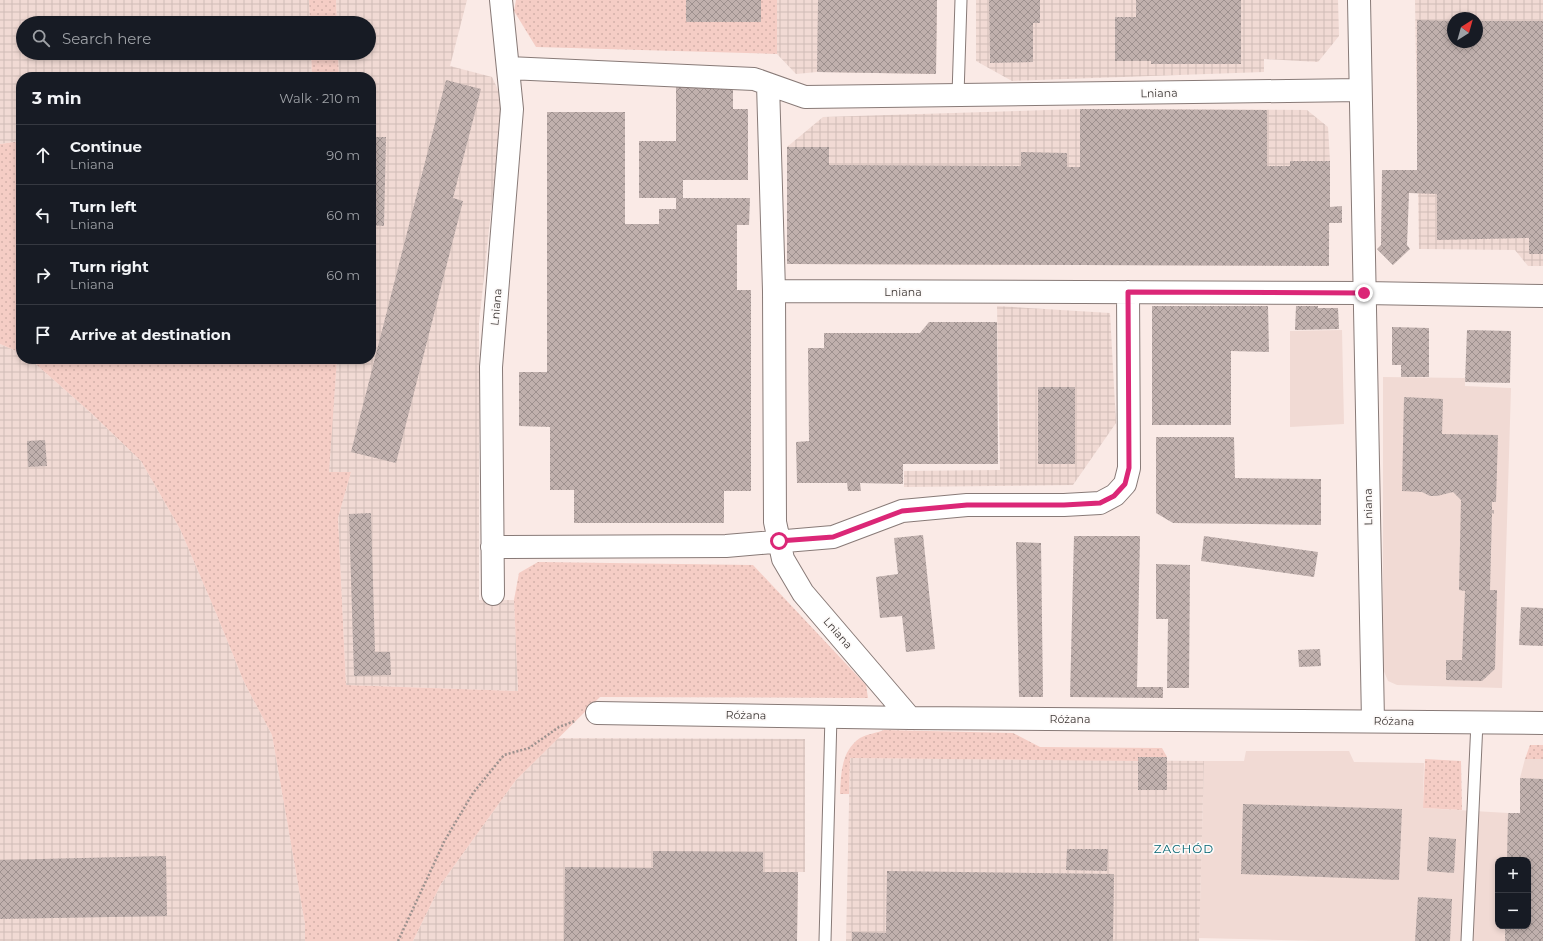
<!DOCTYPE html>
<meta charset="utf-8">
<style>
:root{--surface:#171b24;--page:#20242c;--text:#f1f3f6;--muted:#9ea1a6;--line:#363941}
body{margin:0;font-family:Montserrat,sans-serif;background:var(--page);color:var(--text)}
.controls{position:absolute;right:12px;bottom:12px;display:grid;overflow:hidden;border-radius:8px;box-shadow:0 2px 6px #0003}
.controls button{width:36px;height:36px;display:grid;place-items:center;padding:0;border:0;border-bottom:1px solid var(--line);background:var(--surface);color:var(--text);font:20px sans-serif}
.compass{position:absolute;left:1447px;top:12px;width:36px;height:36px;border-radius:50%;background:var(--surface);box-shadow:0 2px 6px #0003;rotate:37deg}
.stop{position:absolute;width:12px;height:12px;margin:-9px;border:3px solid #db2777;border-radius:50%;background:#fff}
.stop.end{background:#db2777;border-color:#fff;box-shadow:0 1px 4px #0008}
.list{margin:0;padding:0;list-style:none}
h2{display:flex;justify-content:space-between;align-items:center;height:52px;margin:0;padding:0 16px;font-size:17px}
h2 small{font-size:13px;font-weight:400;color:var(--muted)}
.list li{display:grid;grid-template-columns:26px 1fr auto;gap:12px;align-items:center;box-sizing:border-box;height:60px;padding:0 16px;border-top:1px solid var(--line)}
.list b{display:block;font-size:15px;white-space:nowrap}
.list p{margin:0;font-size:13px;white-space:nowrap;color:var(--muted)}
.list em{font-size:13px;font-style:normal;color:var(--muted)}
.icon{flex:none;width:22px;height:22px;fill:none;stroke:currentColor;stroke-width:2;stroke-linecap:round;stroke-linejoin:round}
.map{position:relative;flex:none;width:1543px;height:941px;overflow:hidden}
.search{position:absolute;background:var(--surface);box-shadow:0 2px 6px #0003;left:16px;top:16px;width:360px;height:44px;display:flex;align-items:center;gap:10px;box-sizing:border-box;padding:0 14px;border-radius:22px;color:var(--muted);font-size:15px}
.panel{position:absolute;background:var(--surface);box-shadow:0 2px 6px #0003;left:16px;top:72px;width:360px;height:292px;border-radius:16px}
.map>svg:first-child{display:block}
.built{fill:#f1dad4;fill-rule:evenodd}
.industrial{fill:url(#industrial-grid);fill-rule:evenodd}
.grass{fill:url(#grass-dots)}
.building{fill:url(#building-cross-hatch)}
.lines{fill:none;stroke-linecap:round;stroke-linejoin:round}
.service-casing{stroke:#887a77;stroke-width:13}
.minor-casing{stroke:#887a77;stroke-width:24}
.path{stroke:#9d928f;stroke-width:2.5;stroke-dasharray:2 2;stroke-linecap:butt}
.service{stroke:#fff;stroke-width:11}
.minor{stroke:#fff;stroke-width:22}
.route{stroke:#db2777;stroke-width:5}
.labels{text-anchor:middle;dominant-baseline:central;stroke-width:3.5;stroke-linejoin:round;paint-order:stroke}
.street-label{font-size:11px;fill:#3c3634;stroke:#fdfaf9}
.neighbourhood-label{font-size:12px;letter-spacing:1px;fill:#006371;stroke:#fdfaf9}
</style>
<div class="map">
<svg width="1543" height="941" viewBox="0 0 1543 941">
<defs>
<pattern id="industrial-grid" width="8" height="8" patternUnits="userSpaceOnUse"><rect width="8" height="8" fill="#f1dad4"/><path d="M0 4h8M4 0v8" fill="none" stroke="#d0bcb7"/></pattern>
<pattern id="grass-dots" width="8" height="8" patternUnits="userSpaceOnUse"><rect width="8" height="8" fill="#f5cdc5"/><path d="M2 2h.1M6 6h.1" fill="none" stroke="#d3b1aa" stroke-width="1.8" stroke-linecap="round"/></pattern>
<pattern id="building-cross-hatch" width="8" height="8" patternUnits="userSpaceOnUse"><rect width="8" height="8" fill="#c0b0ad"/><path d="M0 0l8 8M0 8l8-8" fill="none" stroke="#9d908e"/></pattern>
</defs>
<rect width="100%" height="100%" fill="#faeae6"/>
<path class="built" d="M1342,330L1344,424L1290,427V331Z
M1383,377L1465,378V386L1511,388L1502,688L1397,685L1388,681L1383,669Z
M1246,751H1349L1354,762L1424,763L1423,808L1508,813H1520V778L1525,759H1543V941H1318L1199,938L1204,761H1244ZM1498,860H1528V926H1498Z"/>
<path class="industrial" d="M0,0H309L310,23H23V53H311L312,77H21V141L0,144Z
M336,0H467L450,66L492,77L503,100L479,323V600H514L518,691L346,685L338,518L351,472L328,473L337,359H371V77H339L338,53H369V23H337Z
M777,0H937L936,74L817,72L796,74L777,54Z
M976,0H1338L1339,36L1318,62L1264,59V72L1012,81L976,61Z
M1415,0H1543V266H1528L1515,250L1419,249ZM1453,18H1477V42H1453Z
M1080,109L1307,110L1328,127L1330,161L1329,266L787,264V147L823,117Z
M997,306L1110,313L1116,423L1073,485L904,487V471L1000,470Z
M0,344L21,353V359H30L90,412L141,461L180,529L216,613L244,682L272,735L305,924V941H0Z
M558,738L805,739V872H798L797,941H413L441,884L516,780Z
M850,758L1204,761L1199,941H846Z"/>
<path class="grass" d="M309,0H336L337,23H310Z
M516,0H777V54L536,47L514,11Z
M311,53H338L339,77H312Z
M21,141V353L0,344V144Z
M30,359H337L329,472H351L338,518L346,685L518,691L514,600L519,573L538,562L753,565L866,685L868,698L600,697L516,780L441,884L413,941H305V924L272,735L244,682L216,613L180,529L141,461L90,412Z
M884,730L1013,733L1040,747L1162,748L1167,757H1138V761L850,758L849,794H840C841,774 841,751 860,738C867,734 877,733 884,730Z
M1530,745H1543V759H1525Z
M1425,759L1461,761L1462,810L1423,808Z"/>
<path class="building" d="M686,0H761V22H686Z
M818,0H937L936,74L817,72Z
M989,0H1040V23H1033V62L990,63Z
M1136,0H1241V64H1151V61H1115V17H1136Z
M1417,20L1453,21V42H1477V21H1543V254H1529V238L1437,240V194L1409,193L1407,245L1410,249L1393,265L1377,249L1381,245L1382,170H1417Z
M446,80L481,89L453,198L463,201L396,463L351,452Z
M676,87H733V109H748V180H683V198H750L749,225H737V290H751V491H724V523H574V490H550V427L519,426V372H547V112H625V224H659V209H676V198H639V141H676Z
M1080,109L1267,110V166H1290V161H1330V207L1342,206V223H1329V266L787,264V147H829V165L1021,166V152L1067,153V167H1080Z
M371,137H386L384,226L371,225Z
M1152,306H1268L1269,352L1231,351V425H1152Z
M1296,306H1318V308H1338L1339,329L1295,330Z
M929,322H997L998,464H903V484L860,483L861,491H848L847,483H797L796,442L809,441L808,348H824V333H920Z
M1392,327L1429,328V377H1401V365H1392Z
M1467,330L1511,331L1510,383L1465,382Z
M1038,387H1075V464H1038Z
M1404,397L1443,399L1442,434L1498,435L1496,502H1492V510H1494V514L1492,513L1490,590H1497L1495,669L1482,681L1446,680V660H1462L1465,591L1459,590L1461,500L1453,492L1437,496H1430L1422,492L1402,491Z
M1156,437H1234L1235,478L1321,479V525L1173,523L1156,513Z
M45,440L47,466L28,467L27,441Z
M371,513L375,652H390L391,675L354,676L349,514Z
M923,535L935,649L906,652L902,616L880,618L876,577L898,574L894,538Z
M1074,536H1140L1137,687H1163V698L1070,697Z
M1204,536L1318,552L1314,577L1201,561Z
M1016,542L1041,543L1043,697H1019Z
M1156,564L1190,565L1189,688H1167L1168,619H1156Z
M1521,607L1543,608V646L1519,645Z
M1320,649L1321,666L1299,667L1298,650Z
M1138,757H1167V790H1138Z
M1520,778L1543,779V941H1505V926H1528V860H1507L1508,813H1520Z
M1243,804L1402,809L1399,880L1241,874Z
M1429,837L1456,839L1454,873L1427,871Z
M1067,849H1108L1107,871L1066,870Z
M653,851L763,852V872H798L797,941H564L565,867L653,868Z
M166,856L167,916L0,919V860Z
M887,871L1114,874L1113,941H852V932L886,933Z
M1418,897L1452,899L1450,941H1415Z"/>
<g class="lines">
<defs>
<path id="service" d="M958,95L961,0
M825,941L831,716
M1467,941L1477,722"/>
<path id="minor" d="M1359,0L1373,721
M508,68L754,79L805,97L1360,90
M768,84L774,291L775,522L783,559L803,593L910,718
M774,291L1364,293L1543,296
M492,547L726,546L833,537L902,511L967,505H1064L1100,503L1115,495L1125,484L1129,468L1128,292
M493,594L491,367L512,109L501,0
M597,713L910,718L1543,723"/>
</defs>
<use href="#service" class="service-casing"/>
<use href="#minor" class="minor-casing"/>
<path class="path" d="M398,941L445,840L473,793L504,755L529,748L559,727L575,721"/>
<use href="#service" class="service"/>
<use href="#minor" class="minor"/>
</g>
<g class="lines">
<path class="route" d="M779,541L833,537L902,511L967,505H1064L1100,503L1114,496L1125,484L1129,468L1128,292L1364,293"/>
</g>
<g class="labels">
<g class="street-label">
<text transform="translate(1159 93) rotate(-1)">Lniana</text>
<text x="903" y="292">Lniana</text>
<text transform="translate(496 307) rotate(-85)">Lniana</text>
<text transform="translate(1368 507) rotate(-91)">Lniana</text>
<text transform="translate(838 633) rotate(49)">Lniana</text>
<text transform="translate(746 715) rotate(1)">Różana</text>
<text x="1070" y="719">Różana</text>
<text transform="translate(1394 721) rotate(1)">Różana</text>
</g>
<g class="neighbourhood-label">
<text x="1184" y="848">ZACHÓD</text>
</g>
</g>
</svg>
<div class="controls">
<button>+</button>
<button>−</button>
</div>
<svg class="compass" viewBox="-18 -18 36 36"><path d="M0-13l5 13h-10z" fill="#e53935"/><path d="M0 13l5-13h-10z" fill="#9ea1a6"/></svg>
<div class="stop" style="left:779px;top:541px"></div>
<div class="stop end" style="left:1364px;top:293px"></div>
<div class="search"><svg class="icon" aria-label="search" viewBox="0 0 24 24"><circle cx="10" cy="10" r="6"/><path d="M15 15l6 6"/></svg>Search here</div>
<section class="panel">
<h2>3 min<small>Walk · 210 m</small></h2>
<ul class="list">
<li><svg class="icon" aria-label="ahead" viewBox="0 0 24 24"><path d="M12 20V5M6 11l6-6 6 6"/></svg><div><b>Continue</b><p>Lniana</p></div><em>90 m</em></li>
<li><svg class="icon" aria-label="left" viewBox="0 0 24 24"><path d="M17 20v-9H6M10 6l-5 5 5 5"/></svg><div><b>Turn left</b><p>Lniana</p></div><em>60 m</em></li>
<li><svg class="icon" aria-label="right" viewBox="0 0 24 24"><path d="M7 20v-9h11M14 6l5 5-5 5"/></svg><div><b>Turn right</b><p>Lniana</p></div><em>60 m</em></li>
<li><svg class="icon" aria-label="arrive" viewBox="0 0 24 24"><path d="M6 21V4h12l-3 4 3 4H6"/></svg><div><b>Arrive at destination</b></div></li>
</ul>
</section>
</div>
